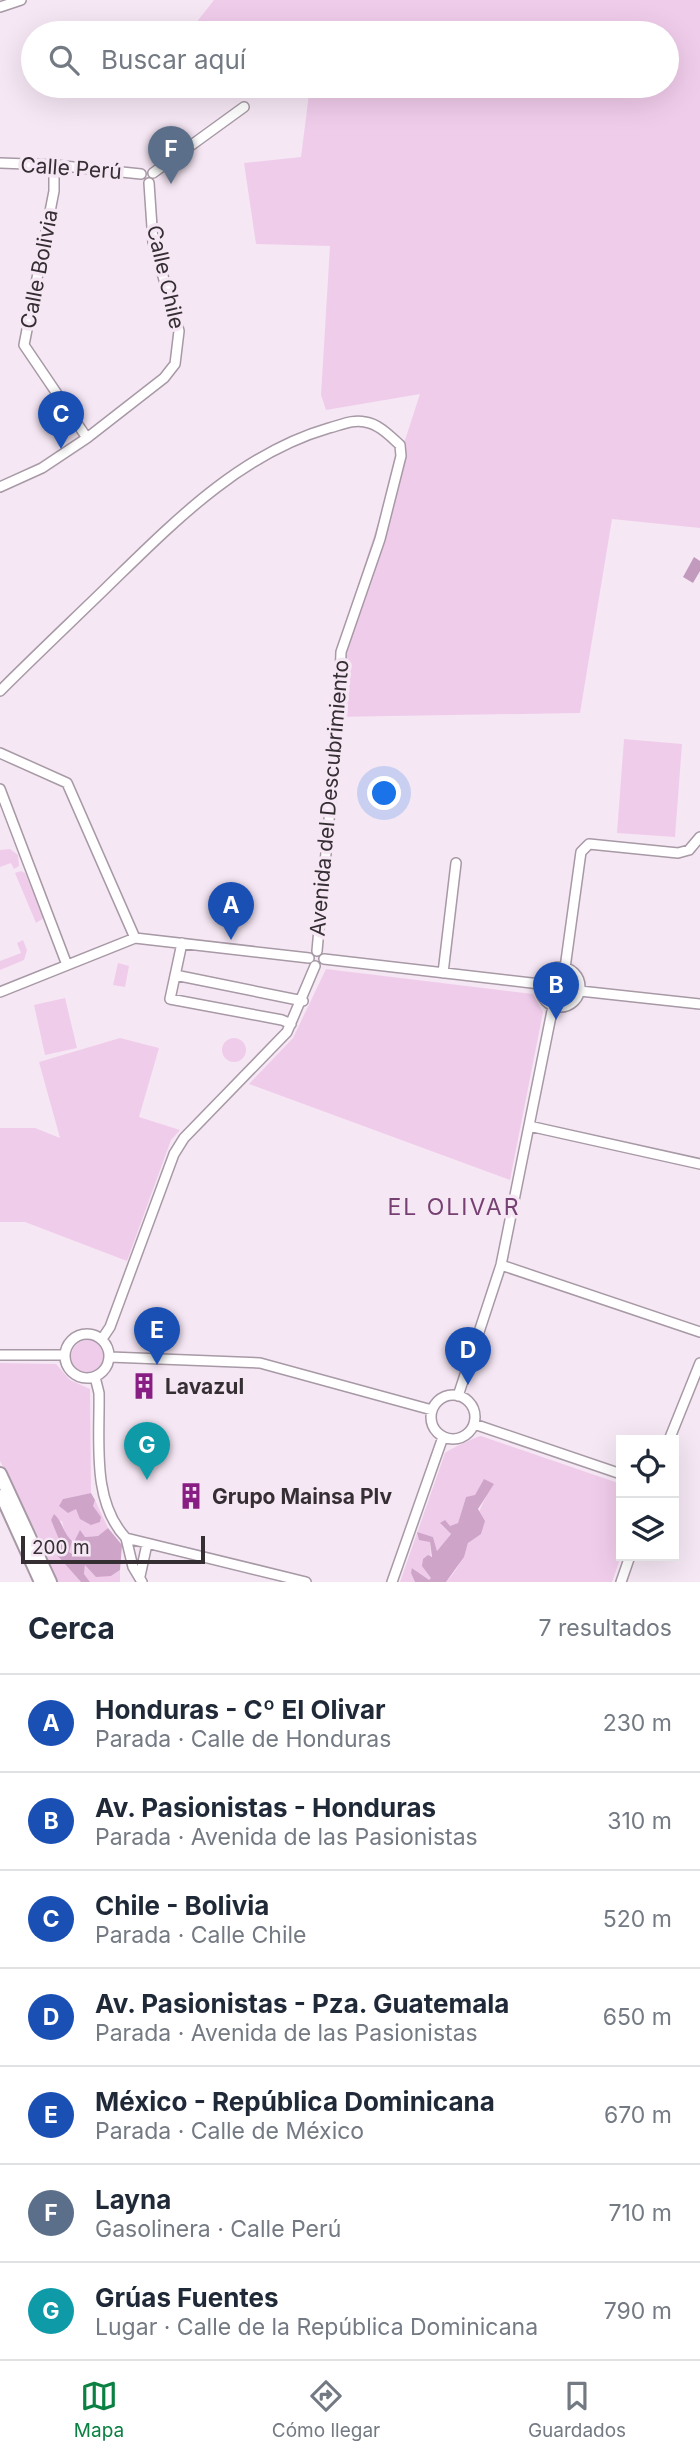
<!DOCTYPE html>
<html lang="es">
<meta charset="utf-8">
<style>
:root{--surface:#fff;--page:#f2f2f3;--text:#1f2937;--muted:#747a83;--line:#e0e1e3;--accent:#0b8043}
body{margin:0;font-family:Inter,sans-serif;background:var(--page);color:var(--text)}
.controls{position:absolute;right:21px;bottom:21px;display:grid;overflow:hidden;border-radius:0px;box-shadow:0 7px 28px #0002}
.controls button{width:63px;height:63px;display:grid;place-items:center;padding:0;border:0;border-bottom:2px solid var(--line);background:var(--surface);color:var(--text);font:35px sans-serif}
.scale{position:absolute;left:21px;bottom:18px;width:184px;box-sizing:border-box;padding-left:7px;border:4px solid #352f34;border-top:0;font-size:19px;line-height:24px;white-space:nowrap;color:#352f34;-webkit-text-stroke:5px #f6e7f4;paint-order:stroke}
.you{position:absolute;left:385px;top:794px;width:24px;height:24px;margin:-18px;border:5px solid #fff;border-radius:50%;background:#1a73e8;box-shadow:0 0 0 10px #1a73e833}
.badge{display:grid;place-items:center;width:46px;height:46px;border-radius:50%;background:var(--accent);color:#fff;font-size:23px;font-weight:700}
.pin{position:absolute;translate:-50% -58px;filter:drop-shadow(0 2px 4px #0008)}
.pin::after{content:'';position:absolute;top:37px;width:24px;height:21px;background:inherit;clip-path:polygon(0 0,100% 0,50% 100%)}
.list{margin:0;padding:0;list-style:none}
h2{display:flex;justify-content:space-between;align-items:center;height:91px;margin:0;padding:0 28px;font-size:30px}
h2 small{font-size:23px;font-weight:400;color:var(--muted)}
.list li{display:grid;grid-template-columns:46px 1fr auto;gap:21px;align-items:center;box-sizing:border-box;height:98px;padding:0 28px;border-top:2px solid var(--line)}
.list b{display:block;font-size:26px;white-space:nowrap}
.list p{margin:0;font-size:23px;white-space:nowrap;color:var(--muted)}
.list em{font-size:23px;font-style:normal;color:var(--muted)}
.icon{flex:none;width:38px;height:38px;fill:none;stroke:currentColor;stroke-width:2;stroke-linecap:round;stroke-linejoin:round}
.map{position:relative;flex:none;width:700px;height:1582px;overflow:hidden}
.search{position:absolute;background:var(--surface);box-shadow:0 7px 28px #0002;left:21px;right:21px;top:21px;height:77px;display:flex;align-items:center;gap:18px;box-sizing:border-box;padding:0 24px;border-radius:38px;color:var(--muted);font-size:26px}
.sheet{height:777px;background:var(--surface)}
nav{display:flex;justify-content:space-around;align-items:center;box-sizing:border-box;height:98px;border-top:2px solid var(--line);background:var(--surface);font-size:19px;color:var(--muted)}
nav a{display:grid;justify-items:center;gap:4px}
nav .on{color:var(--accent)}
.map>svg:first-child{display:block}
.green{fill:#f0cceb}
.forest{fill:#cea4c9}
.water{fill:#c29abe}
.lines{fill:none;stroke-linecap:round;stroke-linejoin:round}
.minor-casing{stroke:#a799a5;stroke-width:12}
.major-casing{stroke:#a799a5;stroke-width:16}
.minor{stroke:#fff;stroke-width:9}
.major{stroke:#fff;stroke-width:12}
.labels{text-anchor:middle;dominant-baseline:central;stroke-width:7;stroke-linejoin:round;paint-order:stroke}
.street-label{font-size:21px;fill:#352f34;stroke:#f6e7f4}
.poi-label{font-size:21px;font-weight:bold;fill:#352f34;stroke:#f6e7f4;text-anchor:start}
.neighbourhood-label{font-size:23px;letter-spacing:2px;fill:#764172;stroke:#f6e7f4}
</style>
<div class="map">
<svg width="700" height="1582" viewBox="0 0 700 1582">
<rect width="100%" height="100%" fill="#f6e7f4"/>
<path class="green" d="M214,0H700V528L612,519L580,713L331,717L354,597L420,394L326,410L321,395L330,246L256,244L244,163L301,157L310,86H667V33H188Z
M624,739L682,744L675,837L617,833Z
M10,849L18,855L19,866L14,869L11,863L0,867V850Z
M21,871L25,873L44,918L36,923L15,873Z
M23,940L27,950L24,960L0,970V961L21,953L17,943Z
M118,963L129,966L125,987L113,985Z
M326,969L533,994L543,1012L510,1180L249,1084L293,1038Z
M65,998L77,1048L45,1055L34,1005Z
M222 1050a12 12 0 1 1 24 0a12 12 0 1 1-24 0Z
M120,1038L159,1048L139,1117L180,1130L171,1140L127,1261L25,1222H0V1128H35L60,1138L39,1062Z
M71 1357a17 17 0 1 1 34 0a17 17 0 1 1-34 0Z
M0,1363L56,1364L70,1380L90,1389L91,1493L63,1499L77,1509L92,1506L95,1500L108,1528L98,1536L85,1537L80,1531L82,1548L75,1557L69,1552L62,1521L51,1520L60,1542L56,1554L81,1582H57L41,1542L0,1461Z
M481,1436L621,1484V1556L612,1582H446C473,1555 471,1514 494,1484L475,1496L466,1497L458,1523L450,1526L440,1524L451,1534L437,1551L433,1537L418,1533L430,1542L432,1578L429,1581L413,1568L411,1573L415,1582H400L445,1453C448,1450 478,1436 481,1436Z
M85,1564L111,1576L120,1570V1582H90L84,1574Z"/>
<path class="forest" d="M484,1479L494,1484L478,1509L485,1521L481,1534L468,1543L464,1557L446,1582H415L411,1573L412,1568L429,1580L431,1578L422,1566L423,1559L428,1555L432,1557L430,1542L419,1540L417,1532L433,1537L437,1551L451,1534L440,1523L445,1520L450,1526L458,1523L466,1497L475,1495Z
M91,1493L95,1500L93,1506L101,1517L100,1522L91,1525L80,1519L76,1509L68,1513L59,1506L63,1499Z
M54,1514C63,1522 63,1533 72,1541L69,1552L75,1556L82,1548L75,1540L80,1530L85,1537L98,1536L108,1528L122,1545L120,1570L111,1576L96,1577L85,1565L84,1574L90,1582H81L56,1554L60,1542L51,1520Z"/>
<path class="water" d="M694,557L700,561V571L693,583L683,577Z"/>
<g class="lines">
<defs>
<path id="minor" d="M0,7L21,0
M0,163L54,165L141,174
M54,165V191L24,345L87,438
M153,173L244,107
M0,487L42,468L87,438L164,378L175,364L179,331L153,242L149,183
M0,691C35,656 71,622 107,587C172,524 239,454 329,428C341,425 353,419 365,422C379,424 390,436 400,445L401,456L380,539L341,652L339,711L317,951
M0,753L67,783L135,938
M0,789L67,965
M182,943L170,999L282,1020L291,1024
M324,959L540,984
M540 987a20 20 0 1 1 40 0a20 20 0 1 1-40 0Z
M565,968L580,859L581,852L589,844L678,853L689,850L700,837
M443,973L456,863
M175,975L303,1001
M580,991L700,1004
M0,992L135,938L309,958
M529,1126L700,1164
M501,1265L700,1332
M65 1356a22 22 0 1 1 44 0a22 22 0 1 1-44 0Z
M102,1339L110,1327L174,1154L184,1138L287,1032L315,966
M0,1355H65
M110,1357L260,1363L432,1410
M95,1377L99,1393C100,1440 91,1501 126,1538L306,1582
M431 1417a22 22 0 1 1 44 0a22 22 0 1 1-44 0Z
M458,1396L501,1265L553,1006
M474,1424L621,1474
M669,1440L700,1363
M126,1538L133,1567L142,1582
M140,1576L147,1544
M392,1582L443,1437
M621,1582L630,1556"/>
<path id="major" d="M0,1474L50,1582
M2,1496L41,1582"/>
</defs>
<use href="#minor" class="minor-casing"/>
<use href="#major" class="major-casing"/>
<use href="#minor" class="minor"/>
<use href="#major" class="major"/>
</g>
<defs>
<symbol id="building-bare" viewBox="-9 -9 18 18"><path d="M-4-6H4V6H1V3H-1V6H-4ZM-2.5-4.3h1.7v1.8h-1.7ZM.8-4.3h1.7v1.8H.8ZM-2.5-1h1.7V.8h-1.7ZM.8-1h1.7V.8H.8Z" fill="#881d83" stroke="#f6e7f4" stroke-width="2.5" paint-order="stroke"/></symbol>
</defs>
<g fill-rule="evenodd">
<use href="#building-bare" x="125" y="1367" width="38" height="38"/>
<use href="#building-bare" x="172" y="1477" width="38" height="38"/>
</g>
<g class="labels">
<g class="street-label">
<text transform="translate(71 168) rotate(4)">Calle Perú</text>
<text transform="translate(39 269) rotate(-79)">Calle Bolivia</text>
<text transform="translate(166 277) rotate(77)">Calle Chile</text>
<text transform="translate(329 798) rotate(-85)">Avenida del Descubrimiento</text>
</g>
<g class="poi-label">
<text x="165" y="1386">Lavazul</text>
<text x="212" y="1496">Grupo Mainsa Plv</text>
</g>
<g class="neighbourhood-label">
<text x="454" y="1207">EL OLIVAR</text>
</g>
</g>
</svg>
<div class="controls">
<button><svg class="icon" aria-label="locate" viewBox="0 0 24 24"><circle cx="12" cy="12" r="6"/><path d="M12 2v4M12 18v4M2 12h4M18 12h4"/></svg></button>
<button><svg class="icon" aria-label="layers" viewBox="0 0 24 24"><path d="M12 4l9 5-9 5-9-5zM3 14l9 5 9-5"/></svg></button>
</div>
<div class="scale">200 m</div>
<div class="you"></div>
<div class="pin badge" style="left:231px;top:940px;background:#1a4fb4">A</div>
<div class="pin badge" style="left:556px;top:1020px;background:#1a4fb4">B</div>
<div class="pin badge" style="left:61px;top:449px;background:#1a4fb4">C</div>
<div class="pin badge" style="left:468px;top:1385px;background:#1a4fb4">D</div>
<div class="pin badge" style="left:157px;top:1365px;background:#1a4fb4">E</div>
<div class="pin badge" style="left:171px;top:184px;background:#5c6f8a">F</div>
<div class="pin badge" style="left:147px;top:1480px;background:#0f9aa8">G</div>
<div class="search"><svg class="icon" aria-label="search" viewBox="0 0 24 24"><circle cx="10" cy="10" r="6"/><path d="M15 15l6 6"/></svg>Buscar aquí</div>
</div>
<section class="sheet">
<h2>Cerca<small>7 resultados</small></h2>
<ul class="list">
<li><span class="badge" style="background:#1a4fb4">A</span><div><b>Honduras - Cº El Olivar</b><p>Parada · Calle de Honduras</p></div><em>230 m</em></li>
<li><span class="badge" style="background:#1a4fb4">B</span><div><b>Av. Pasionistas - Honduras</b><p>Parada · Avenida de las Pasionistas</p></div><em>310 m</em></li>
<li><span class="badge" style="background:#1a4fb4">C</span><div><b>Chile - Bolivia</b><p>Parada · Calle Chile</p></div><em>520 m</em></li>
<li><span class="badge" style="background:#1a4fb4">D</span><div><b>Av. Pasionistas - Pza. Guatemala</b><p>Parada · Avenida de las Pasionistas</p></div><em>650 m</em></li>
<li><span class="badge" style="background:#1a4fb4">E</span><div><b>México - República Dominicana</b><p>Parada · Calle de México</p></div><em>670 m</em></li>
<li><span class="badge" style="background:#5c6f8a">F</span><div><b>Layna</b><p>Gasolinera · Calle Perú</p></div><em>710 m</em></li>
<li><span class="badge" style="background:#0f9aa8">G</span><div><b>Grúas Fuentes</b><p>Lugar · Calle de la República Dominicana</p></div><em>790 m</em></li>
</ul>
</section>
<nav>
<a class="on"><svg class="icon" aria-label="map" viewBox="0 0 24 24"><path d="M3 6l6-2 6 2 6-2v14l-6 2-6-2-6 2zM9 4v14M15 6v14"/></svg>Mapa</a>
<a><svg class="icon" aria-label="directions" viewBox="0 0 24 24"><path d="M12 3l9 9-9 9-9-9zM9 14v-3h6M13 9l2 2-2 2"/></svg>Cómo llegar</a>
<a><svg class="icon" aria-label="saved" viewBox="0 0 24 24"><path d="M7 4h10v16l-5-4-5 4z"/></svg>Guardados</a>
</nav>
